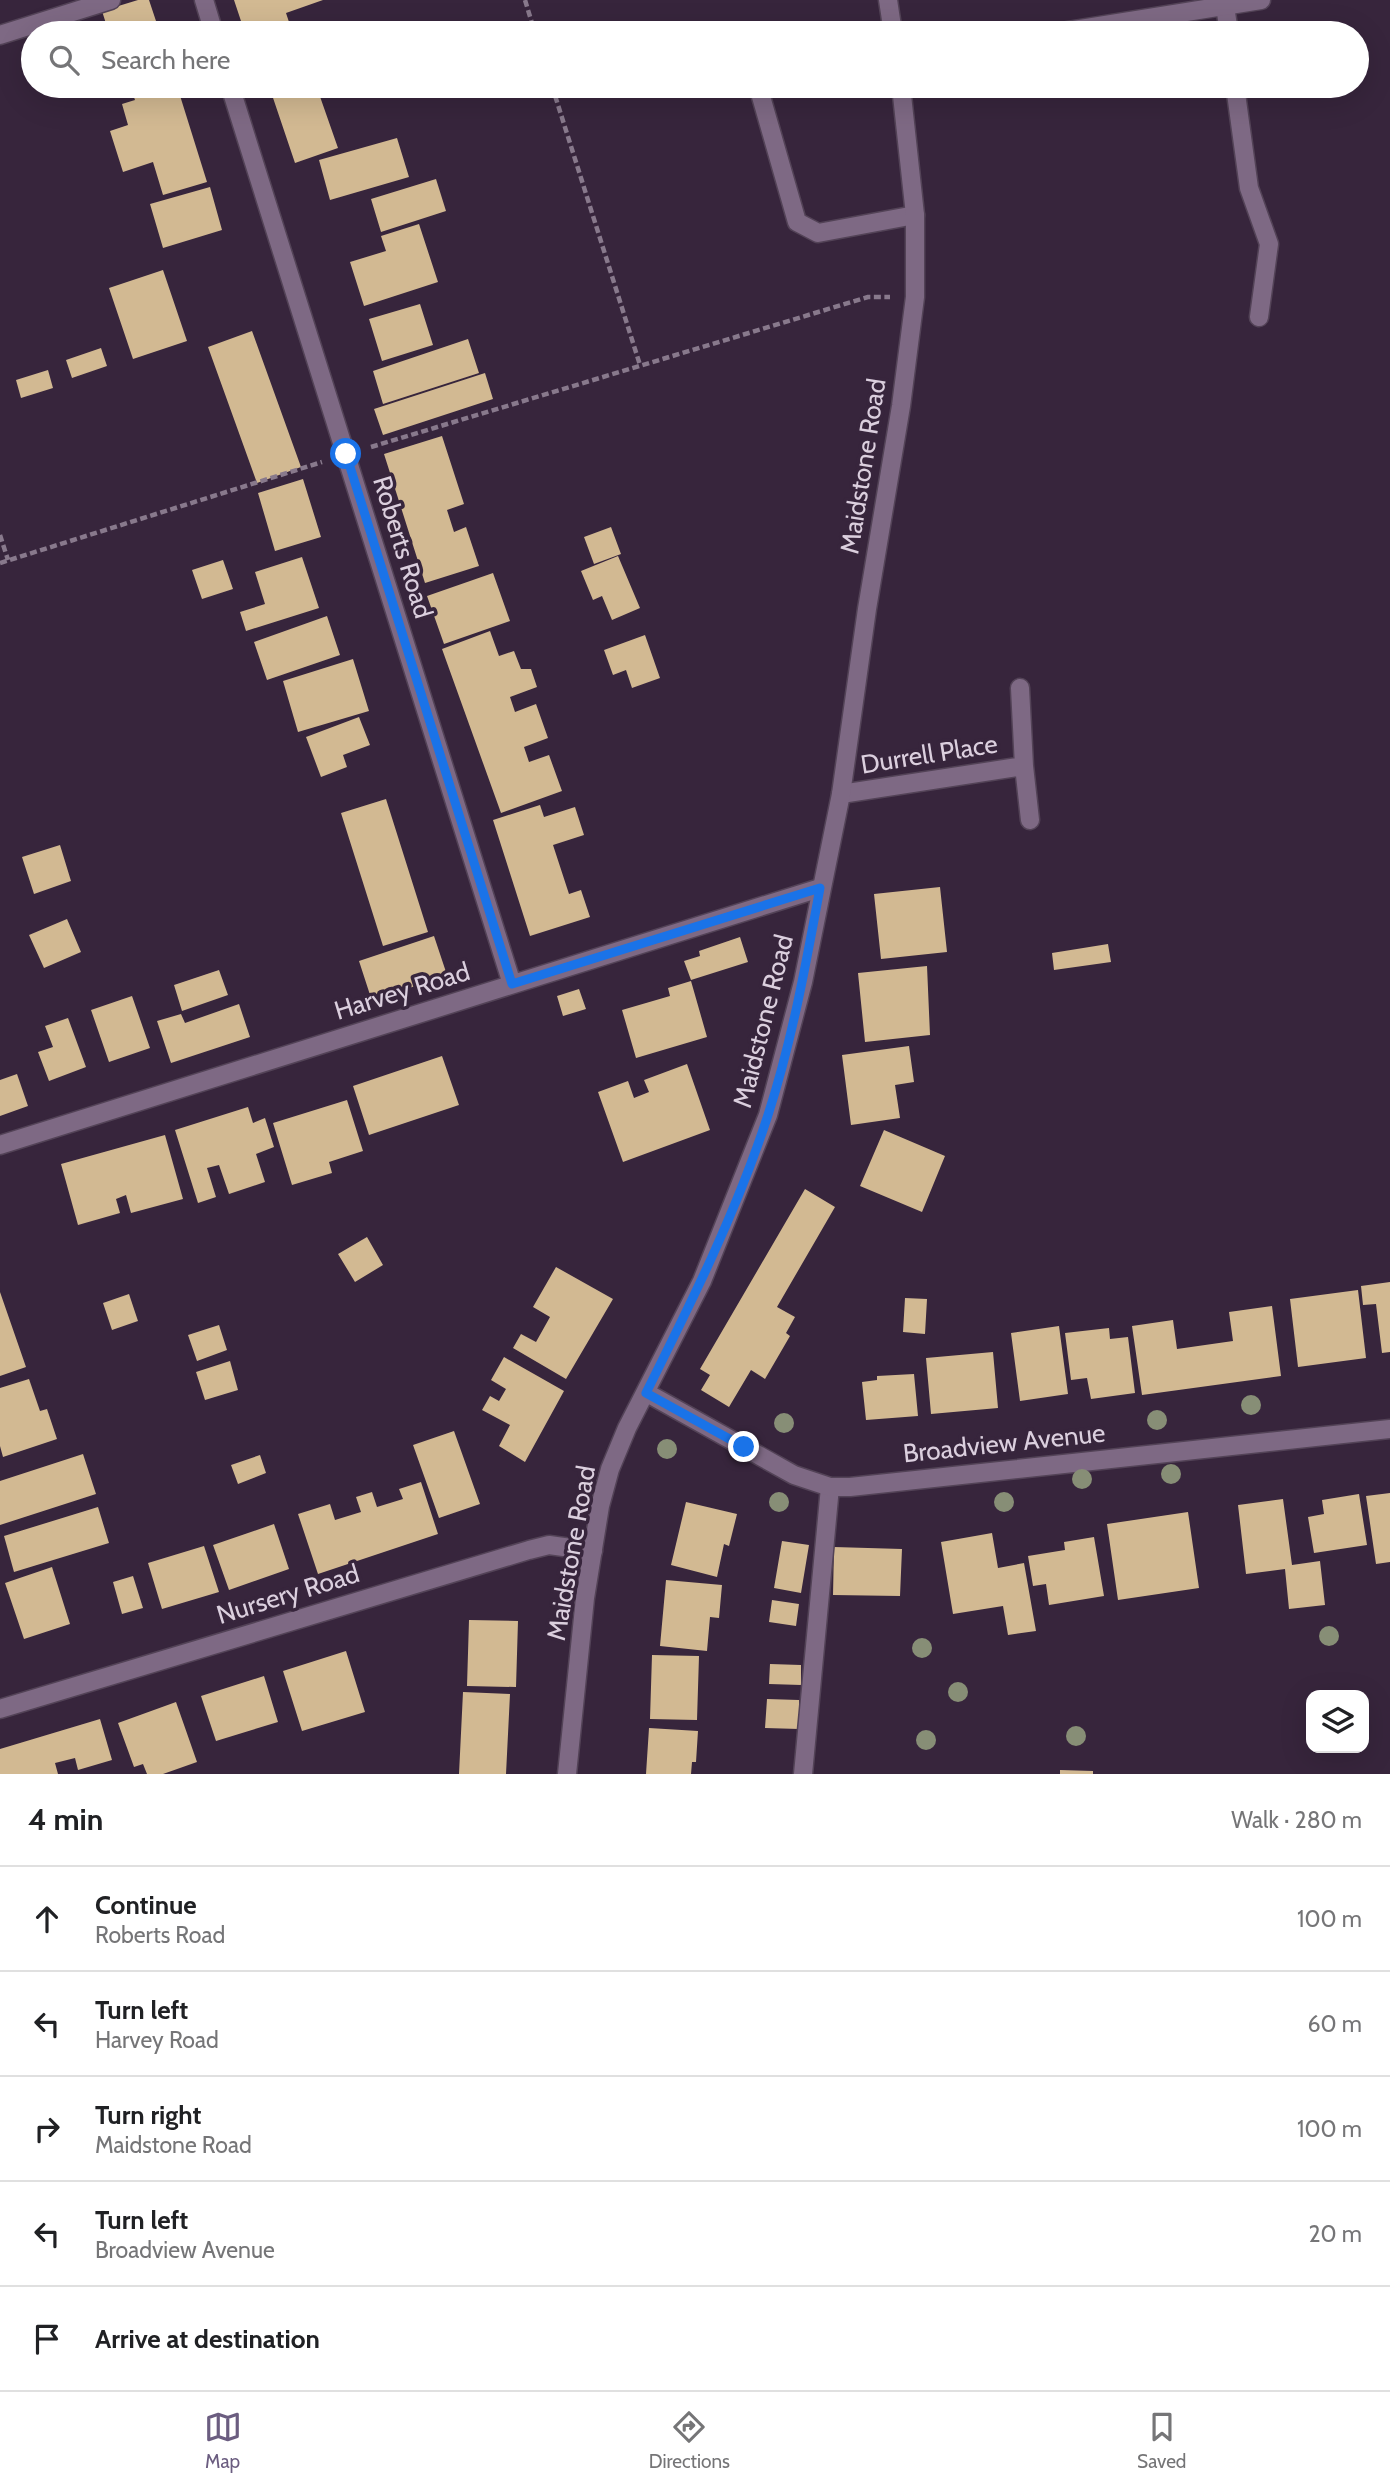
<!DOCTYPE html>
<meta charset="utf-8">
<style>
:root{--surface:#fff;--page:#f6f6f6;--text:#202124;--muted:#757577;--line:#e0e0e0;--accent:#6b5d80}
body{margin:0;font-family:Cabin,sans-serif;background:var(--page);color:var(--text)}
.controls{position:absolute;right:21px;bottom:21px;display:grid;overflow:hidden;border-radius:14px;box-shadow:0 7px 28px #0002}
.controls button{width:63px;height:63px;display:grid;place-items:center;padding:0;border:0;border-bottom:2px solid var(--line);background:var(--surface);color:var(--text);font:35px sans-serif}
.stop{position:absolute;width:21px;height:21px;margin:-16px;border:5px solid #1a73e8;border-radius:50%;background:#fff}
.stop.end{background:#1a73e8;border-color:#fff;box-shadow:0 2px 7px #0008}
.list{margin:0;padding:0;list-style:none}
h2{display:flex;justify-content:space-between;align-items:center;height:91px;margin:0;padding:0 28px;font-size:30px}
h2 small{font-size:23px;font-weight:400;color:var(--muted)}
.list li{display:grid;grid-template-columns:46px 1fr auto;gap:21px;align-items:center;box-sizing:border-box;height:105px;padding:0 28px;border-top:2px solid var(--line)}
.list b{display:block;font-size:26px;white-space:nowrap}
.list p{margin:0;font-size:23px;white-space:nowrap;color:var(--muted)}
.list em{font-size:23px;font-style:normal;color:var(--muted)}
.icon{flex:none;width:38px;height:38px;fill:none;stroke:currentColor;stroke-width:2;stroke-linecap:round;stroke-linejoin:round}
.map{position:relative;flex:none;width:1390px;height:1774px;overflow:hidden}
.search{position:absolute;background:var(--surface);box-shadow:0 7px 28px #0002;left:21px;right:21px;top:21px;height:77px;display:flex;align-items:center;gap:18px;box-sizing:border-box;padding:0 24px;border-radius:38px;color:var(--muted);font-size:26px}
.sheet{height:616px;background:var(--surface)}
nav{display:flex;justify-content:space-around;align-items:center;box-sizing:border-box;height:98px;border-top:2px solid var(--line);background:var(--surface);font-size:19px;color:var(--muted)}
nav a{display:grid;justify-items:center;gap:4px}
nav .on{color:var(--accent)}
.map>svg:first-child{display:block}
.building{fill:#d2b992}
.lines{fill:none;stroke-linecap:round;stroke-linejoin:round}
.service-casing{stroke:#534357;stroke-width:21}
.minor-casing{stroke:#534357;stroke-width:21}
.tertiary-casing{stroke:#534357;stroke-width:21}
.path{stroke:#88798c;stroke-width:4.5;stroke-dasharray:7 3.5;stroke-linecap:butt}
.service{stroke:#7e6984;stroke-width:18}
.minor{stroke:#7e6984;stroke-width:18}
.tertiary{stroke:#7e6984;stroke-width:18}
.tree{fill:#878e76}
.route{stroke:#1a73e8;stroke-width:9}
.labels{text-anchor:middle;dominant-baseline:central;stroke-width:7;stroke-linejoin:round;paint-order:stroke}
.street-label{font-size:26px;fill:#dbcfde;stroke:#37253c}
</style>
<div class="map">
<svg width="1390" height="1774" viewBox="0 0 1390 1774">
<rect width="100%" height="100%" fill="#37253c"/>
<path class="building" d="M138,0H149L160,33H109L102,11Z
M234,0H323L286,13L290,25L266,33H245Z
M130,86H177L207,182L163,195L153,162L123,172L110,131L128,125L122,104L135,100Z
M269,86H324L317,88L338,148L295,163Z
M397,138L409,177L330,200L319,160Z
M436,179L446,211L381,232L371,199Z
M210,187L222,230L163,248L150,204Z
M419,224L438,282L364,306L350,262L386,251L381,236Z
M163,270L187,341L133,359L109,288Z
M420,304L433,345L382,361L369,319Z
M252,331L301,467L257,483L208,347Z
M468,339L479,373L383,404L373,371Z
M101,348L107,366L72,378L66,360Z
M48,370L53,388L21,398L16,380Z
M485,373L493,399L383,435L374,409Z
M442,436L464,504L447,510L454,532L466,527L479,566L425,583L384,454Z
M303,479L321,537L275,551L258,493Z
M611,527L621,554L594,564L584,537Z
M618,556L640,608L612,620L602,596L593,600L581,571Z
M302,557L319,608L246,631L240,612L265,604L255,572Z
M223,560L233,589L202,599L192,570Z
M493,573L510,621L444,644L427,596Z
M327,616L340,655L267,680L254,642Z
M490,631L499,656L514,651L521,669H531L537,687L510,697L515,712L536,704L548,738L524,747L529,762L549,755L562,791L501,813L442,649Z
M645,635L660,678L632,688L626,670L613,675L604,650Z
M353,659L369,711L298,732L283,681Z
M359,717L370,745L343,755L347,767L321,777L306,737Z
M386,799L428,932L383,946L341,813Z
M540,805L544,817L575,807L584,835L553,845L569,894L581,890L590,917L530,936L493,820Z
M60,845L71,881L34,894L22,857Z
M940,887L947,952L881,959L874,894Z
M67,919L81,952L44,968L29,935Z
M434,936L447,975L372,1001L359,961Z
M740,937L748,962L691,980L684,961L700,956L699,951Z
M1108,944L1111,962L1054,970L1052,953Z
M927,966L930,1035L865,1042L858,973Z
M219,970L228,995L182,1011L174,985Z
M691,981L707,1037L636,1058L622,1010L670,996L668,988Z
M579,989L586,1009L563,1016L557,996Z
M132,996L150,1048L109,1062L91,1010Z
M239,1004L250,1037L171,1063L157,1021L181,1014L185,1023Z
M68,1018L86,1067L49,1081L38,1052L53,1047L45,1026Z
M909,1046L914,1082L895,1085L900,1118L851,1125L842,1055Z
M442,1056L459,1105L369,1135L353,1086Z
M687,1064L710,1130L623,1162L598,1092L628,1081L634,1098L649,1092L644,1080Z
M17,1074L28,1106L0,1116V1080Z
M347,1100L363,1151L329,1162L332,1173L292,1185L273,1123Z
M248,1107L253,1123L265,1118L274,1147L256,1154L265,1182L229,1194L219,1165L207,1168L216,1197L198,1203L175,1130Z
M884,1130L945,1156L922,1212L860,1186Z
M165,1135L183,1199L131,1213L126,1195L116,1199L120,1213L78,1225L61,1164Z
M805,1189L835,1207L777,1307L795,1317L786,1333L790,1336L765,1379L751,1370L729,1407L701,1390L710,1375L700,1369Z
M367,1237L383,1265L355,1282L338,1254Z
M556,1267L613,1299L566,1379L513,1348L521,1334L536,1342L550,1317L533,1307Z
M1390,1282V1352L1382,1353L1376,1304L1363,1305L1361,1286Z
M1358,1290L1366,1358L1298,1367L1290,1299Z
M0,1292L26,1367L0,1376Z
M129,1294L138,1321L112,1330L103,1303Z
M905,1298L927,1299L925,1334L903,1332Z
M1272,1306L1281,1376L1142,1395L1132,1326L1173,1320L1177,1349L1233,1341L1229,1312Z
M219,1325L227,1350L197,1361L188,1335Z
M1059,1326L1068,1394L1020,1401L1011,1333Z
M1109,1328L1110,1339L1128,1337L1135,1393L1091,1399L1087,1378L1071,1380L1065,1333Z
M993,1352L998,1408L931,1414L926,1358Z
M504,1357L564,1391L525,1462L499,1446L510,1425L482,1410L490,1396L499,1401L506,1389L491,1380Z
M230,1361L238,1390L205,1400L196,1372Z
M914,1374L918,1416L866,1420L862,1382L877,1380V1376Z
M29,1379L40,1411L47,1409L57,1439L3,1457L0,1446V1388Z
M454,1431L480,1504L439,1518L413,1445Z
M83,1454L96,1494L0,1525V1481Z
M260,1455L266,1473L238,1484L231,1465Z
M421,1482L438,1534L318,1574L298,1514L330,1504L335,1520L361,1512L356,1497L372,1492L377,1507L403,1499L399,1489Z
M1390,1493V1562L1376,1564L1366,1496Z
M1359,1494L1367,1545L1314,1553L1308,1517L1324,1514L1322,1500Z
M1283,1499L1292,1565L1320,1561L1325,1605L1289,1609L1285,1569L1246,1574L1238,1505Z
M686,1502L737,1514L729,1546L724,1544L717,1577L671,1565Z
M98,1507L109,1543L14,1572L4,1536Z
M1188,1512L1199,1588L1118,1600L1107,1524Z
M274,1524L289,1569L229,1590L213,1545Z
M992,1533L998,1568L1024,1563L1036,1631L1008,1635L1003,1606L953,1614L941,1542Z
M1094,1537L1104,1596L1049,1605L1046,1584L1033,1586L1028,1556L1065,1550L1064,1542Z
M782,1541L809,1545L801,1593L774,1588Z
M204,1546L219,1592L162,1609L148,1563Z
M834,1547L902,1549L900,1596L833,1595Z
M52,1567L70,1624L24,1639L5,1583Z
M133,1576L143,1608L122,1614L113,1582Z
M666,1580L722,1585L719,1618L710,1617L707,1651L660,1646Z
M772,1600L799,1604L796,1626L769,1622Z
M469,1620L518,1621L516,1687L467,1686Z
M346,1651L365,1712L302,1731L283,1671Z
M652,1655L699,1656L697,1720L650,1719Z
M770,1664L801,1665V1685L769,1684Z
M264,1676L278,1722L216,1741L201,1696Z
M463,1692L510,1694L506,1774H459Z
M767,1699L799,1700V1729L765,1728Z
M176,1702L197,1762L163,1774H147L143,1764L134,1767L118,1723Z
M100,1719L112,1760L78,1770L75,1758L55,1763L58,1774H0V1749Z
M649,1728L698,1731L696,1762H692L691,1774H646Z
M1060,1770L1093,1771V1774H1060Z"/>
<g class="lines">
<defs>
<path id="service" d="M1225,6L1229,33
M0,35L111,0
M758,86L797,222L818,233L915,215
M1235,86L1249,188L1269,244L1259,317
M803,1774L830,1487"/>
<path id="minor" d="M204,0L214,33
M1055,33L1261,0
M230,86L512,984
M1020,688L1024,766L1030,820
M841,794L1024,766
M0,1145L820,888
M647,1393L794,1475L830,1487H850L1390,1429
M0,1709L529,1550L549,1545L593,1551"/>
<path id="tertiary" d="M888,0L893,33
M567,1774L585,1598L600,1506L610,1469L627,1428L702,1281L768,1115L803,982L841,794L867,609L901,406L915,297V215L901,86"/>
</defs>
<use href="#service" class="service-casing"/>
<use href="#minor" class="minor-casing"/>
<use href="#tertiary" class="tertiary-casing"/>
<path class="path" d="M525,0L535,33
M552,86L640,365
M371,447L868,297H890
M0,535L8,560
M0,563L322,462"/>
<use href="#service" class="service"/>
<use href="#minor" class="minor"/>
<use href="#tertiary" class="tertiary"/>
</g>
<g class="tree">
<circle cx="1251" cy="1405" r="10"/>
<circle cx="1157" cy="1420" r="10"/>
<circle cx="784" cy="1423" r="10"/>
<circle cx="667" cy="1449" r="10"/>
<circle cx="1171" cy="1474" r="10"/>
<circle cx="1082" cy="1479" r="10"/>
<circle cx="779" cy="1502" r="10"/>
<circle cx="1004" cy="1502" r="10"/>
<circle cx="1329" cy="1636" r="10"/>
<circle cx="922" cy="1648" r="10"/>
<circle cx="958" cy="1692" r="10"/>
<circle cx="1076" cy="1736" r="10"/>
<circle cx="926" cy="1740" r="10"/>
</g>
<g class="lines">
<path class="route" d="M346,454L512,984L820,888C806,964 792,1041 768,1115C737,1211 691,1303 646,1393L744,1447"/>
</g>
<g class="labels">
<g class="street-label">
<text transform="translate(863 466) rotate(-81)">Maidstone Road</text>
<text transform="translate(403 547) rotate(73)">Roberts Road</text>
<text transform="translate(929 754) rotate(-9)">Durrell Place</text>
<text transform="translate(402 991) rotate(-17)">Harvey Road</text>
<text transform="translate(763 1021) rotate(-76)">Maidstone Road</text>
<text transform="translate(1004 1443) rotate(-6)">Broadview Avenue</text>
<text transform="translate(571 1553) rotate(-80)">Maidstone Road</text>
<text transform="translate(288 1594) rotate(-17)">Nursery Road</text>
</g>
</g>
</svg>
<div class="controls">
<button><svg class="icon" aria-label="layers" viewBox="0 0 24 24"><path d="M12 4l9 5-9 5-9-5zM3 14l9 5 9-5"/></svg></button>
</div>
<div class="stop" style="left:346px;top:454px"></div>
<div class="stop end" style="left:744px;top:1447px"></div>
<div class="search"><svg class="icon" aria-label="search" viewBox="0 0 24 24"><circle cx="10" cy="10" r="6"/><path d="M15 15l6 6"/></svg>Search here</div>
</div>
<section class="sheet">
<h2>4 min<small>Walk · 280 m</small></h2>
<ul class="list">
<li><svg class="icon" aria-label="ahead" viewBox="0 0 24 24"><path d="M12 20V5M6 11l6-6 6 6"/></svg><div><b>Continue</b><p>Roberts Road</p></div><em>100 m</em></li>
<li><svg class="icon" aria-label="left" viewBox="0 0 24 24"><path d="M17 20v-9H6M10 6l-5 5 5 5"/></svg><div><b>Turn left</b><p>Harvey Road</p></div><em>60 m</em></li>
<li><svg class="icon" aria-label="right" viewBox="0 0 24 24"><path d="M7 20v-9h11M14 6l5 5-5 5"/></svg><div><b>Turn right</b><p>Maidstone Road</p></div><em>100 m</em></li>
<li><svg class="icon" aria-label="left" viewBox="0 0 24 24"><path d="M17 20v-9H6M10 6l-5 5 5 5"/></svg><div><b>Turn left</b><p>Broadview Avenue</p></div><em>20 m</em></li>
<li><svg class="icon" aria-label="arrive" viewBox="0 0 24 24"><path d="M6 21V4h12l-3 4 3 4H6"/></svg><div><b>Arrive at destination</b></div></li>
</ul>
</section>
<nav>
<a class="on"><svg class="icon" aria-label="map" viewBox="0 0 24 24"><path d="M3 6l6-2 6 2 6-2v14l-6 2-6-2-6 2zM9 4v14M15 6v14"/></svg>Map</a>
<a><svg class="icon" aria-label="directions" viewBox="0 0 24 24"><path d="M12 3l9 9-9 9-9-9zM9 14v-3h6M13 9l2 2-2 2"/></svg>Directions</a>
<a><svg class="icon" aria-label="saved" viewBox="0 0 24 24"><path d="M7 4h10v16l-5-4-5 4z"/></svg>Saved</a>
</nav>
